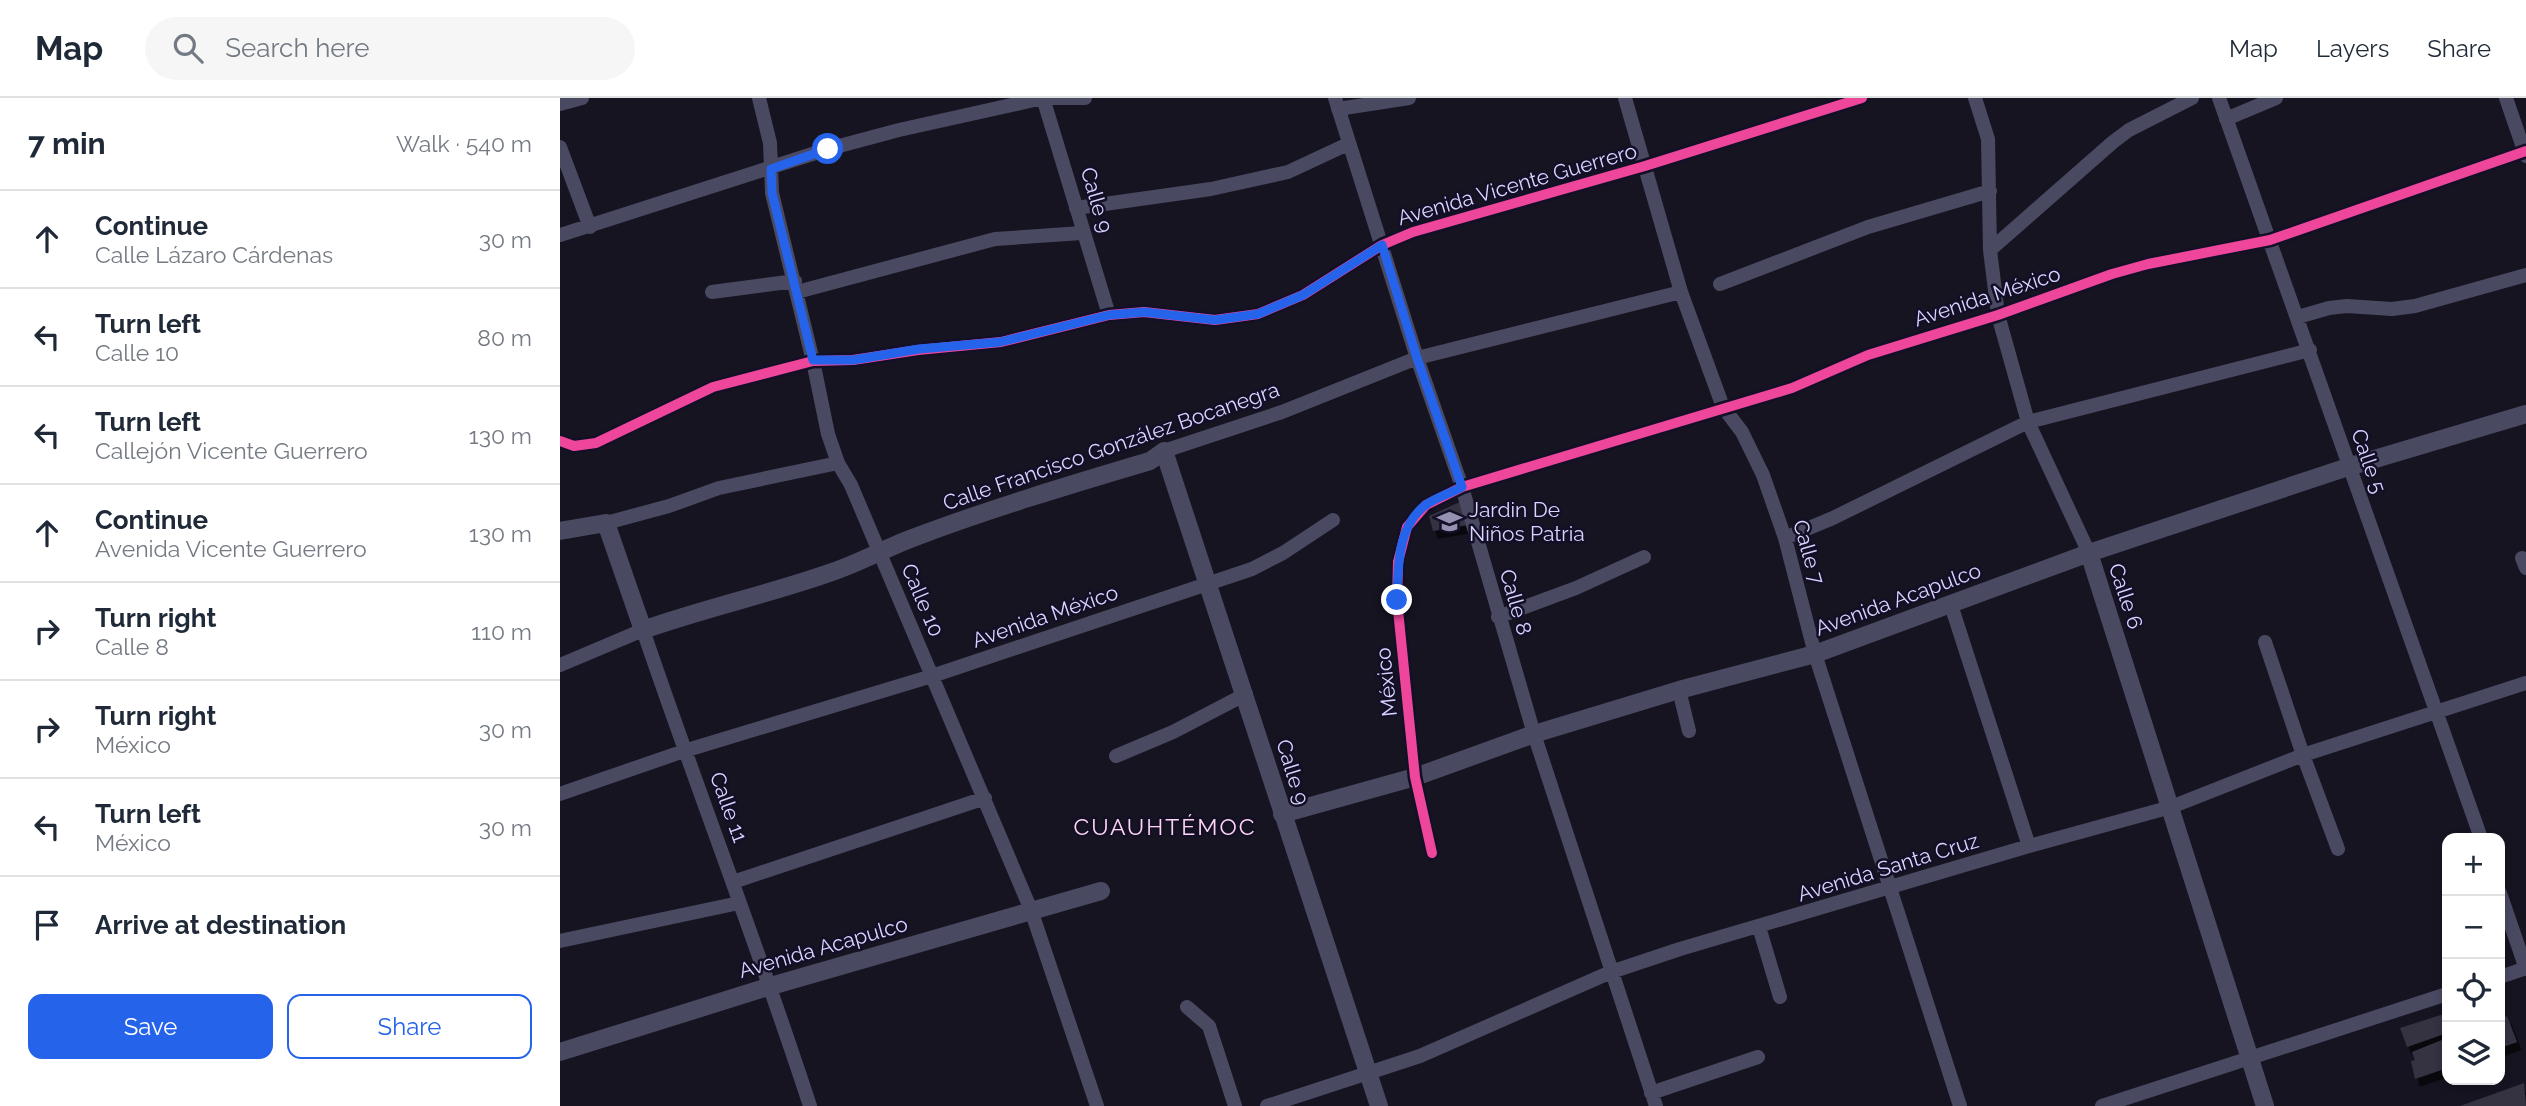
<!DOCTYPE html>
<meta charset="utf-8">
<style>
:root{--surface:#fff;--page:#f6f6f7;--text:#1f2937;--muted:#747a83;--line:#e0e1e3;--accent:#2563eb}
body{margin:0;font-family:Raleway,sans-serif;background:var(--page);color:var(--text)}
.controls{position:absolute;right:21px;bottom:21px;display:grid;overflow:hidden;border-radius:14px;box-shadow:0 4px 10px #0003}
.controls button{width:63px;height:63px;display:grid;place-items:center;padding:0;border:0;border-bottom:2px solid var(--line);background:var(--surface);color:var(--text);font:35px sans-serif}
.stop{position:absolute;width:21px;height:21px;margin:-16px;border:5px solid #2563eb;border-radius:50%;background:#fff}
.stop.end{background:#2563eb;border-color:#fff;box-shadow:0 2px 7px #0008}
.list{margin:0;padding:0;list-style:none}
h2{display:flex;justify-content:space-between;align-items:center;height:91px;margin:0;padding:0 28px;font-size:30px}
h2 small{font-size:23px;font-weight:400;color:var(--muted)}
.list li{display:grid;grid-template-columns:46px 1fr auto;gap:21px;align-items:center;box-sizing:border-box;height:98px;padding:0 28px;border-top:2px solid var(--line)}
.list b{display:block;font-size:26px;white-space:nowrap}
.list p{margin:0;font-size:23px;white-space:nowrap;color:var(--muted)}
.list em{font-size:23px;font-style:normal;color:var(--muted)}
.actions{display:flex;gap:14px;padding:21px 28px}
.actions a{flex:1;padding:16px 0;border:2px solid var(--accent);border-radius:14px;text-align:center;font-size:24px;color:var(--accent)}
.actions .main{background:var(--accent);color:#fff}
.icon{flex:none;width:38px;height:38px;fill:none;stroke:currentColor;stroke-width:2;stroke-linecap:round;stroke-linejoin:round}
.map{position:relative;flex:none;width:1966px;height:1008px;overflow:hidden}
header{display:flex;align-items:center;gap:42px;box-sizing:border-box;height:98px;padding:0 35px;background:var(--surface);border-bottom:2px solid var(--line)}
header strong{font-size:33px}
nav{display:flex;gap:38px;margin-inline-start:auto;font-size:24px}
.search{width:490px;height:63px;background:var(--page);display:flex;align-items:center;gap:18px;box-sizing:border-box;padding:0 24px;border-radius:38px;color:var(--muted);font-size:26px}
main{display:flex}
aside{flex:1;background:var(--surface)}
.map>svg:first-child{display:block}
.building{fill:#343243;filter:url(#shadow)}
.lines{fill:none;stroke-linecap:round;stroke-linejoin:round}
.minor{stroke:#4a4962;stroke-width:14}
.tertiary{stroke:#4a4962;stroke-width:18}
.cycleway-casing{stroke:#130f26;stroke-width:15}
.cycleway{stroke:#ed469a;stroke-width:10}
.route{stroke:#2563eb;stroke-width:9}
.labels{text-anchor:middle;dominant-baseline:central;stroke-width:5;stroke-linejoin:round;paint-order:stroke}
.street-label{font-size:21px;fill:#d9d4ff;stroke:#130f26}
.poi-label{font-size:21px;fill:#d9d4ff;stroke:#130f26;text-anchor:start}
.neighbourhood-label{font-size:23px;letter-spacing:2px;fill:#ffd6f0;stroke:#130f26}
</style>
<header>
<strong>Map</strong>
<div class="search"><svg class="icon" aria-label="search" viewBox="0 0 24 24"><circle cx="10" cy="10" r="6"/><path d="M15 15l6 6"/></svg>Search here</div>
<nav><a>Map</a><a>Layers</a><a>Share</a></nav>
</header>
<main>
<aside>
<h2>7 min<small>Walk · 540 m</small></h2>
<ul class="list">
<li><svg class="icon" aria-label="ahead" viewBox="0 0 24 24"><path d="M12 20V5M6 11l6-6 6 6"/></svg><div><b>Continue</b><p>Calle Lázaro Cárdenas</p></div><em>30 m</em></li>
<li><svg class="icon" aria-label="left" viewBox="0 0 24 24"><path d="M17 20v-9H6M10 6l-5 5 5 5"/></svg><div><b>Turn left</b><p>Calle 10</p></div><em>80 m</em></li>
<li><svg class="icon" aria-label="left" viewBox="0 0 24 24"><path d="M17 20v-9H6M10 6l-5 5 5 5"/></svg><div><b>Turn left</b><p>Callejón Vicente Guerrero</p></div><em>130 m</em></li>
<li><svg class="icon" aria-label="ahead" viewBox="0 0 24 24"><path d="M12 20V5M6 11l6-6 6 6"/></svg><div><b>Continue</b><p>Avenida Vicente Guerrero</p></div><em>130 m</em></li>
<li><svg class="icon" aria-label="right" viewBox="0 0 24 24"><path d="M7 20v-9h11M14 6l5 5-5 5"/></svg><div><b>Turn right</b><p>Calle 8</p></div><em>110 m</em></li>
<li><svg class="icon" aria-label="right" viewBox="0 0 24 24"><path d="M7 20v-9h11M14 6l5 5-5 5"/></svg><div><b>Turn right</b><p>México</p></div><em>30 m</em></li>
<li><svg class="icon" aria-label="left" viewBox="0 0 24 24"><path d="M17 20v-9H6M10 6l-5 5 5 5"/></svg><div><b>Turn left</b><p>México</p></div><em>30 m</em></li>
<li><svg class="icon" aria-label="arrive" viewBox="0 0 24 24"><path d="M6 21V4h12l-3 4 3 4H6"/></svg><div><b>Arrive at destination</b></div></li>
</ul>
<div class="actions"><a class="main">Save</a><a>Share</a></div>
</aside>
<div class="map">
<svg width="1966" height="1008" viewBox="0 0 1966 1008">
<defs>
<filter id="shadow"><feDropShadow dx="4.5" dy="8" stdDeviation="0" flood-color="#0009"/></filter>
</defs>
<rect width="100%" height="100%" fill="#161421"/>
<path class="building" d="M902,403L908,427L873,433L869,418Z
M1887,915V935L1847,949L1840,930Z
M1947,918L1957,944L1940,950V921Z
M1887,940V970L1855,981L1851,963L1855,962L1852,954Z
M1964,985L1966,1008H1900Z"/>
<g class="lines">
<path class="minor" d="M199,0L210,45L212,95L253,263L268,336L278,365L291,387L471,812L537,1008
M483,0L549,217
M775,0L857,260L902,389L974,636L1096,1008
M1065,0L1121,194L1163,309L1182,334L1203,377L1225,440L1255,556L1400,1008
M1415,0L1428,41L1430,152L1438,217L1468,324L1529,455
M1659,0L1921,740
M1946,0L1966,58
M0,6L22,0
M778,11L849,0
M1666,21L1716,0
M0,49L30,129
M516,110L651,91L728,74L788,46
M0,137L268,51L339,32L483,0H525
M1430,152L1553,44L1569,32L1632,0
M1160,186L1308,129L1430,93
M152,194L235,183
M237,194L435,141L522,135
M1738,219L1769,210L1787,208L1832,211L1855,208L1966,177
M0,343L14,348L36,345L153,289L253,263L293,262L358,252L441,244L549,217L584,214L655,222L698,216L743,197L822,147L853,134L1085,68L1302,0
M604,353L722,314L857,260L1121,194
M46,425L109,408L159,390L278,365
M1225,440L1273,420L1468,324L1750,252
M1962,460L1966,470
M1391,507L1469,748
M938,519L1016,490L1084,459
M1705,544L1743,657L1778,751
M0,567L83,532C137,691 198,848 250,1008
M1119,592L1129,633
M556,658L613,634L686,596
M0,696L124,653L372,578L692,471L723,455L773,422
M872,755L855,679L837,502L838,464L847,429L866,407L902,389L1232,290L1308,257L1438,217L1552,176L1588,166L1710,142L1966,53
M173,784L425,700
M1940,795L1966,871
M1199,829L1220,899
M0,843L179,805
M1940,879L1966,870
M627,909L649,928L675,1008
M1091,995L1198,959
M707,1008L860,958L1051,874L1120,851L1469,748L1611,709L1743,657L1966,585
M1542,1008L1887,896"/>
<path class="tertiary" d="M0,433L46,425L83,532C145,510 210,496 272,474C299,465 324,451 350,441C429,411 509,387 590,363L604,353L819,1008
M1529,455L1705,1008
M722,716L855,679L974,636L1119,592L1255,556L1529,455L1788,369L1966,316
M0,954L211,888L541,793"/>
<defs>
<path id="cycleway" d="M0,343L14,348L36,345L153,289L253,263L293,262L358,252L441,244L549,217L584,214L655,222L698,216L743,197L822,147L853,134L1085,68L1302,0
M872,755L855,679L837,502L838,464L847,429L866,407L902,389L1232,290L1308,257L1438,217L1552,176L1588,166L1710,142L1966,53"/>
</defs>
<use href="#cycleway" class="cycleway-casing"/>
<use href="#cycleway" class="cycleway"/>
</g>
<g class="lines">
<path class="route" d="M268,51L211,71L212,95L253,262H293L359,251L440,244L549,217L584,214L655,222L698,216L743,197L822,147L857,260L902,389C891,395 878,399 867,406C837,427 838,469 837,502"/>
</g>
<defs>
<symbol id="school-bare" viewBox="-9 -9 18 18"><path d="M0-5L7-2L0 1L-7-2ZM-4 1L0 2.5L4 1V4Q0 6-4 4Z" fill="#9591b1" stroke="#130f26" stroke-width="2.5" paint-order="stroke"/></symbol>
</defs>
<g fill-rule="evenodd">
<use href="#school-bare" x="872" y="406" width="35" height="35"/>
</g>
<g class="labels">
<g class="street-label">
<text transform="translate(957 86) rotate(-16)">Avenida Vicente Guerrero</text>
<text transform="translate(537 102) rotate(74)">Calle 9</text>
<text transform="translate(1427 198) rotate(-18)">Avenida México</text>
<text transform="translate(551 348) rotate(-19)">Calle Francisco González Bocanegra</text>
<text transform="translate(1809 363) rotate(71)">Calle 5</text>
<text transform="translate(1249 454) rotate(74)">Calle 7</text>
<text transform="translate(1566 498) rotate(72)">Calle 6</text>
<text transform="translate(1338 501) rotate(-20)">Avenida Acapulco</text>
<text transform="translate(363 502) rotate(67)">Calle 10</text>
<text transform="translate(956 504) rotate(74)">Calle 8</text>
<text transform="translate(485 518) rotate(-19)">Avenida México</text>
<text transform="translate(826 584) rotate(-96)">México</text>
<text transform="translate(733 674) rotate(73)">Calle 9</text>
<text transform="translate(169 709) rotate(70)">Calle 11</text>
<text transform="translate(1328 769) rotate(-17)">Avenida Santa Cruz</text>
<text transform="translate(263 849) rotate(-16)">Avenida Acapulco</text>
</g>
<g class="poi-label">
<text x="909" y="411">Jardin De<tspan x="909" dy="24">Niños Patria</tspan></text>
</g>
<g class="neighbourhood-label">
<text x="605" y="728">CUAUHTÉMOC</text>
</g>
</g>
</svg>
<div class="controls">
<button>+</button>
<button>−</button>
<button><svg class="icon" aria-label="locate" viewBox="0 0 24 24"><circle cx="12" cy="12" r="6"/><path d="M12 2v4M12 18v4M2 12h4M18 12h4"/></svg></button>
<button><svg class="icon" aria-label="layers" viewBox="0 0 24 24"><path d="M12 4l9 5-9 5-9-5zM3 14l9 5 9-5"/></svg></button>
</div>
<div class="stop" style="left:268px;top:51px"></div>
<div class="stop end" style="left:837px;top:502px"></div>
</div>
</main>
